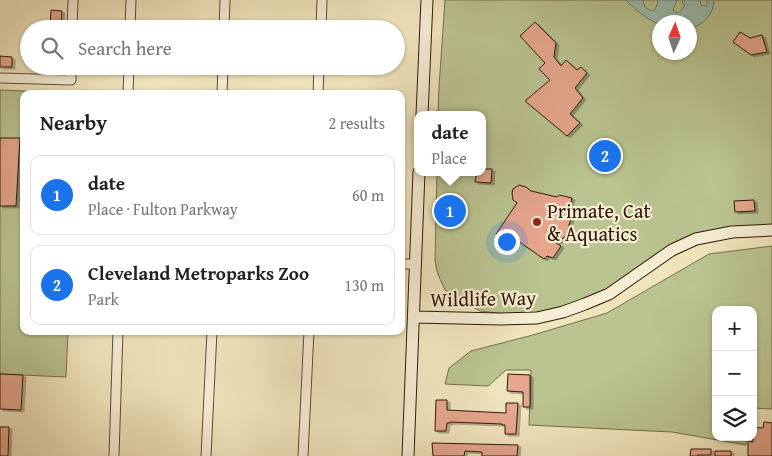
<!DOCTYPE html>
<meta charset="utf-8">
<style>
:root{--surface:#fff;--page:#f2f2f2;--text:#222;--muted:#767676;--line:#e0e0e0;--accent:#1a73e8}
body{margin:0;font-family:"Gentium Book Plus",serif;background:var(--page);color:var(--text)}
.controls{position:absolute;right:15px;bottom:15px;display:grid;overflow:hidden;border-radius:10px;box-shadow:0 1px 4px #0004}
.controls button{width:45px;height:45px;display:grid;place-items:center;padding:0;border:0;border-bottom:1px solid var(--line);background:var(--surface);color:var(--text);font:25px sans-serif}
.compass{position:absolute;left:652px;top:15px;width:45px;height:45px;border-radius:50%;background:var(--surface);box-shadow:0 1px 4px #0004;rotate:3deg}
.you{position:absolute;left:506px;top:241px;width:18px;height:18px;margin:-12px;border:4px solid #fff;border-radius:50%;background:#1a73e8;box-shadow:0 0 0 8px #1a73e833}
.badge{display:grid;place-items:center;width:32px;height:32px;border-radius:50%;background:var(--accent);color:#fff;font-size:16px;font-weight:700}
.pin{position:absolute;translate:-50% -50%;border:2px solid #fff;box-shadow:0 1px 5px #0006}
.popup{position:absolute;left:414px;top:111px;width:72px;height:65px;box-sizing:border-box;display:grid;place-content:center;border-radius:10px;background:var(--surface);filter:drop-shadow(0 1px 4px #0005);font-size:16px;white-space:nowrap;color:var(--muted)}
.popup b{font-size:19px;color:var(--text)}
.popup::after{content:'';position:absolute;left:50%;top:100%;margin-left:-10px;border:10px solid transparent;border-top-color:var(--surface)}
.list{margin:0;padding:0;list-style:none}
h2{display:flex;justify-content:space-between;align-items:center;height:65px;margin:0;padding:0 20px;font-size:21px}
h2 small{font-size:16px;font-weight:400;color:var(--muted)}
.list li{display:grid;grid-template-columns:32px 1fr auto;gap:15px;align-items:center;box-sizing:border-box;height:80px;margin:0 10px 10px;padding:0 10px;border:1px solid var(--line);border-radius:10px}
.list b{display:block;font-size:19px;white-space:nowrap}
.list p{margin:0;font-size:16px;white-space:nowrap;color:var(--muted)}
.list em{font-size:16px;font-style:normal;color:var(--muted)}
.icon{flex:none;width:28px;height:28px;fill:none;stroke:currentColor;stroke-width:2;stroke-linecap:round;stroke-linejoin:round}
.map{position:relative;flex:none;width:772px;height:456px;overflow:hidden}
.search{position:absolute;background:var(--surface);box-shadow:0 1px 4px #0004;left:20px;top:20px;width:385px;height:55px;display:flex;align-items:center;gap:12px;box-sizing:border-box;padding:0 18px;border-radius:28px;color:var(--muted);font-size:19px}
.panel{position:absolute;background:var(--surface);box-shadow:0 1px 4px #0004;left:20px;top:90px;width:385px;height:245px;border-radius:10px}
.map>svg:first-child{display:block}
.green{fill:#bac490;stroke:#746e4c;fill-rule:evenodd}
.water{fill:#9abfb2;stroke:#6f7c6e}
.building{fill:#e5a68d;stroke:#2f1808;filter:url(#shadow)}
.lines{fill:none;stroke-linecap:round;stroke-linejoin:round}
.street-casing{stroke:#5f4b35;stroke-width:11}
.secondary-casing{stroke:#2f1808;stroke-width:13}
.street{stroke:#f5edd4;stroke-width:9}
.secondary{stroke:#f5edd4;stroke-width:11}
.poi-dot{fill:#8f2418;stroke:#f5edd4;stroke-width:2}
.labels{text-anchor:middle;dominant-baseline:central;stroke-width:4.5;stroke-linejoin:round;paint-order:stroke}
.poi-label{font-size:20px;fill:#2f1808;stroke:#f5edd4;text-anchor:start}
.street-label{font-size:20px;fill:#2f1808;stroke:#f5edd4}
</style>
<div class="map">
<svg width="772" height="456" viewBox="0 0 772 456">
<defs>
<filter id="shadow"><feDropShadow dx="3" dy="2" stdDeviation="0" flood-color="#0004"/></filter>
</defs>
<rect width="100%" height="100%" fill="#f0e4bd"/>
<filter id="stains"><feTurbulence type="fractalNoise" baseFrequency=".004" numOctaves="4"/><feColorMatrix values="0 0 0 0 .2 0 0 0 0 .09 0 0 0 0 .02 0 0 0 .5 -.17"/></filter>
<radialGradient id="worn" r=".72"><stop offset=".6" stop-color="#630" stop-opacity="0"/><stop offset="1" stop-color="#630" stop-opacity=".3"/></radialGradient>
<path class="green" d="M445,0H772V226L731,228L628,276L600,293L571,304L539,312L529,313L505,314L480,311L453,296L445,290L440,279L437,271L435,260L437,172H482V115H438L439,87ZM660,22H690V52H660Z
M0,90L77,93L24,94V331H68L66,377L0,374Z
M772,246V409L753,408V310H716V437H746V445L672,432L529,425L531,370H506L488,386L445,384L449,368L471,351L533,335L607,313L709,254Z"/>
<path class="water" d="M626,0H643C644,8 647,9 654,11L657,5L658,0H677L673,10L677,13L681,11L685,5L682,3L683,0H700L701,5L707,6V0H714C714,14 703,26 690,28V22H660L659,24C646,19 636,10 626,0Z"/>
<path class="building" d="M51,10L62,11L61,29L50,28Z
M535,22L556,43L554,57L561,66L566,60L577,70L581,67L587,73L575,88L583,98L570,114L580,123L567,136L525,101L550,80L539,69L545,63L520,36Z
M740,32L750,38L762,35L767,52L751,55L733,42Z
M0,56L12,57V67H0Z
M0,138H20L16,206H0Z
M482,169H492L491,183L475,182L477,172H482Z
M519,185L526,187L531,191L557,197L559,195L572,198L570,206L573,211L566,236L556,243L561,246L553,258L547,256L544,259L515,239L510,243L496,234L517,203L513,200L512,193L513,189Z
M754,200L755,211L735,212L734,201Z
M0,374L23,375L21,410L0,409Z
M508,374L530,375V407H523V392L507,391Z
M436,400H447V410L506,413V403H518L516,434H505V425H502V424L450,422V423H447L446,431H435Z
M764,422L772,423V456H748V441L753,442V427L763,428Z
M0,427H9L8,456H0Z
M432,443L518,445L517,456H482V452L465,451L464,456H433Z
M691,449H711V455H698V456H690Z
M715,451H731V456H715Z"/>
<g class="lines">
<defs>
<path id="street" d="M72,29L73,0
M130,29L131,0
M224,29L225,0
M321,29L322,0
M0,78L71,80V66
M128,94L129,66
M222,94L223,66
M318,94L319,66
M401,264H415
M114,456L118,331
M206,456L212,331
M303,456L309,331"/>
<path id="secondary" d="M422,115L427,0
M414,317L501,319L537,318L563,312L585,304L609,294L672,250L696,239L732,232L772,230
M408,456L419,172"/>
</defs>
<use href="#street" class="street-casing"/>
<use href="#secondary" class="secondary-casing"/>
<use href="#street" class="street"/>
<use href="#secondary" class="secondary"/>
</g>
<circle class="poi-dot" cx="537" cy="222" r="5"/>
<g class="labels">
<g class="poi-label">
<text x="547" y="210">Primate, Cat<tspan x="547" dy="23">&amp; Aquatics</tspan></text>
</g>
<g class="street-label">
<text transform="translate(483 298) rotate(-1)">Wildlife Way</text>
</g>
</g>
<rect width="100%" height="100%" filter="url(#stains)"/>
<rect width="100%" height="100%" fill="url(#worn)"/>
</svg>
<div class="controls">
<button>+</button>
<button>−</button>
<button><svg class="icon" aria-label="layers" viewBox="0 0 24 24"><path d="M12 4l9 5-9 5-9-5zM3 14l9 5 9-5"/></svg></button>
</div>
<svg class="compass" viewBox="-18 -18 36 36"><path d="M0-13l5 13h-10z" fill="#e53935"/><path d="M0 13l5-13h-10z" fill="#767676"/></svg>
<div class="you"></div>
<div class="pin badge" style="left:450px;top:211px">1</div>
<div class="popup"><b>date</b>Place</div>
<div class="pin badge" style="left:605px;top:156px">2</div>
<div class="search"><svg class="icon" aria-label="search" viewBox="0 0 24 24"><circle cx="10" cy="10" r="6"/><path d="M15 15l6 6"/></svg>Search here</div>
<section class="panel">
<h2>Nearby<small>2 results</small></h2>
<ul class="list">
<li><span class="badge">1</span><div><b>date</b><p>Place · Fulton Parkway</p></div><em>60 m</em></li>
<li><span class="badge">2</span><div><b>Cleveland Metroparks Zoo</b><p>Park</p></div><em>130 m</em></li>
</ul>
</section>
</div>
